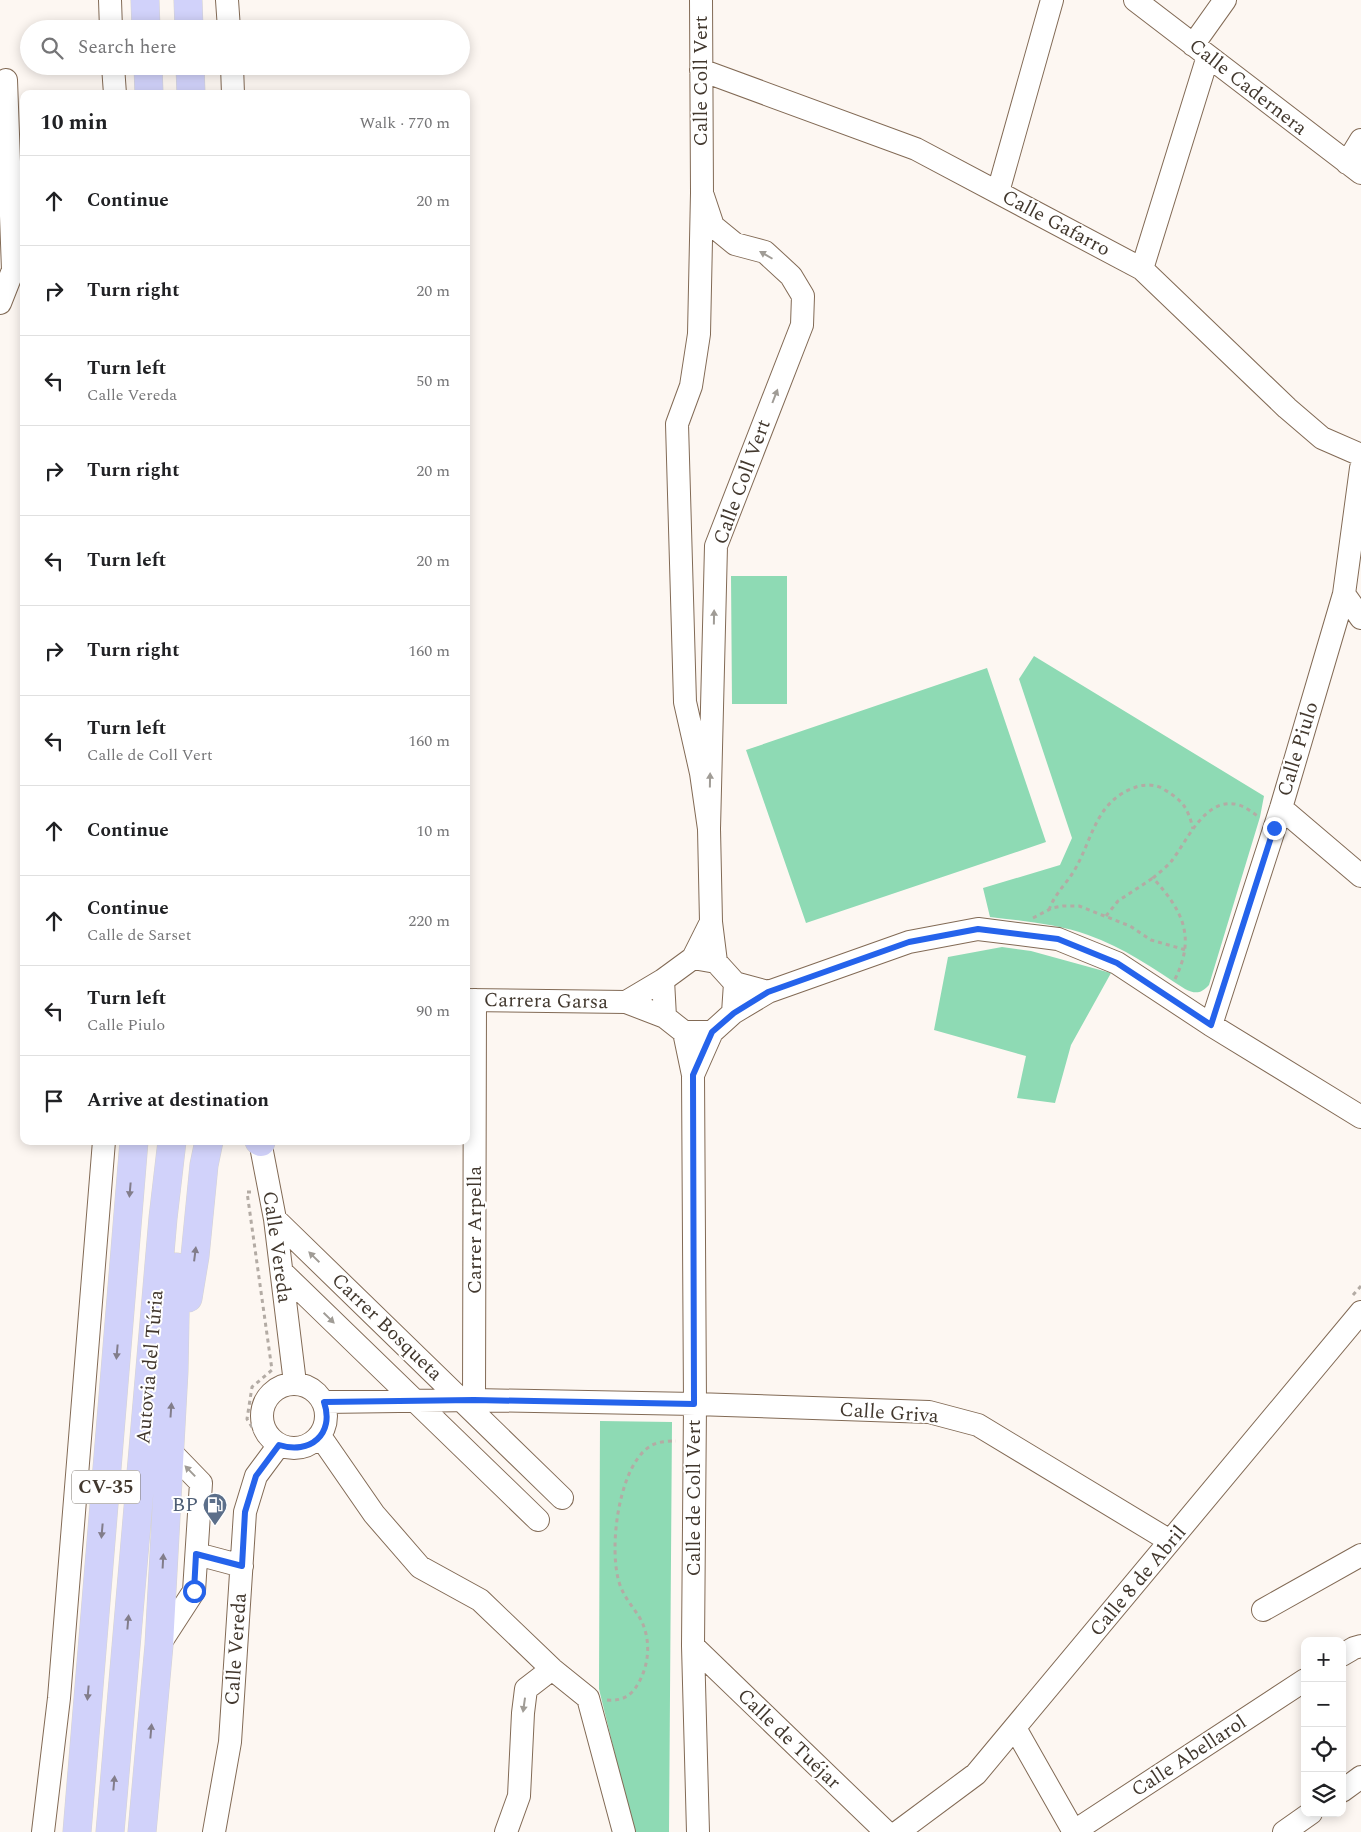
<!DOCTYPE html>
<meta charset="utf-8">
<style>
:root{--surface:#fff;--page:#f2f2f2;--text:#202124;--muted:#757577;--line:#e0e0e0}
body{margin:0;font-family:Spectral,serif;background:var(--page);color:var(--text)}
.controls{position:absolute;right:15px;bottom:15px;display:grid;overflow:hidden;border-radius:10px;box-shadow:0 2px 12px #0003}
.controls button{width:45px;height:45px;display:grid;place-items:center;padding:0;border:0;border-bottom:1px solid var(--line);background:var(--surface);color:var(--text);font:25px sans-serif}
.stop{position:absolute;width:15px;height:15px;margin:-11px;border:4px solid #2563eb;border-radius:50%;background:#fff}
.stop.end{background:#2563eb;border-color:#fff;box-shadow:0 1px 5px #0008}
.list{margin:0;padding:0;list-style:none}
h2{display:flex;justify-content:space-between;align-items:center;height:65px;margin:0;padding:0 20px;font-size:21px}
h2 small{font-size:16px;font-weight:400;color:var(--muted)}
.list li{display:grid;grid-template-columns:32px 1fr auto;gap:15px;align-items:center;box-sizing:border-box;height:90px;padding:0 20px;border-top:1px solid var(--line)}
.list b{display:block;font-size:19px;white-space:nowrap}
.list p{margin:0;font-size:16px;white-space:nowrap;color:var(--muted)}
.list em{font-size:16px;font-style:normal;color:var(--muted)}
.icon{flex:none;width:28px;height:28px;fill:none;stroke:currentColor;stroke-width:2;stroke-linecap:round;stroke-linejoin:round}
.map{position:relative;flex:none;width:1361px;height:1832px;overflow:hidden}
.search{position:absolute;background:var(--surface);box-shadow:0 2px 12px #0003;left:20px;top:20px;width:450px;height:55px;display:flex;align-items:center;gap:12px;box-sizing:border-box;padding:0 18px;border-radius:28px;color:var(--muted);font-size:19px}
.panel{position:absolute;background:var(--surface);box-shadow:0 2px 12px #0003;left:20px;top:90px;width:450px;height:1055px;border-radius:10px}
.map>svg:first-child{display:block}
.green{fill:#8edab4}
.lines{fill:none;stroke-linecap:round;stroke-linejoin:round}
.minor-casing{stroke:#826a55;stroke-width:24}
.highway-casing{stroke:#d5d3d1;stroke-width:29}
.path{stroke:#b3aba4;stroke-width:3;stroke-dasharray:4 4;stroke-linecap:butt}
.minor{stroke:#fff;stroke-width:22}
.highway{stroke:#d1d2fa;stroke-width:28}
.oneway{fill:#a09c96}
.oneway2{fill:#827d8a}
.route{stroke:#2563eb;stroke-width:6}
.labels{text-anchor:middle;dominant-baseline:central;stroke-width:4;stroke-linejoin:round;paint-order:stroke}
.shield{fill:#fff;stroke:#7b746d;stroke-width:1}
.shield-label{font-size:19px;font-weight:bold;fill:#42382e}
.street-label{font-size:20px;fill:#42382e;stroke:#fff}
.service-label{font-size:20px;fill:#4e5e75;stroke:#fff;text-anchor:end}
</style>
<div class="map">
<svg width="1361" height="1832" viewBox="0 0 1361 1832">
<rect width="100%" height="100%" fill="#fdf7f2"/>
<path class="green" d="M731,576H787V704H732Z
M1034,656L1264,796L1260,817L1209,985C1201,994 1195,994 1185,989C1154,969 1123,947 1088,935C1057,924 1023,921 990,917L983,888L1060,865L1072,838L1019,679Z
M987,668L1046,842L806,923L746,750Z
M1002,947L1031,951L1111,973L1071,1045L1055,1103L1017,1098L1026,1056L934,1030L948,957Z
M600,1421L672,1422L669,1832H634L599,1689Z"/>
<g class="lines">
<defs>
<path id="minor" d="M110,0L111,29
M227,0L229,29
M701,0L702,193
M1135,0L1361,173
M1193,45L1225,0
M113,66L115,94
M232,66L233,94
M701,70L916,149L1142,269L1287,408L1322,438L1361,455
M1347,163L1361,140
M998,192L1052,0
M1142,269L1208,56
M0,303L13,270L6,80
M1344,594L1361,618
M1281,808L1361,876
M709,829L701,773L685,702L677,424L691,386L699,334L702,193L713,226L735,244L765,252L791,276L803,296L802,325L716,546L709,829L711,922
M693,958L711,922L716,962
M663,980L626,1002L665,1017L684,1032H712L733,1013L735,983L716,962L693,958L663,980L665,1017
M768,992L909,942L978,929L1058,939L1117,963L1211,1025L1361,1117
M466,1000L626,1002
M733,1013L768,992L735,983
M1211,1025L1281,808L1344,594L1361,468
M684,1032L693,1075L712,1032
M693,1075L695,1404L693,1646L698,1832
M260,1141L275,1219L295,1383
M275,1219L562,1498
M282,1272L538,1520
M262 1416a32 32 0 1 1 64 0a32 32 0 1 1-64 0Z
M474,1400L475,1000
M324,1402L474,1400L695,1404L929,1412L978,1425L1170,1541
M320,1436L374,1514L420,1567L480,1600L552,1669L588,1698L624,1832
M197,1554L242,1566
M1263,1610L1361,1555
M159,1645L194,1591L201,1483L168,1449
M693,1646L886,1832
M1342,1655L1354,1648L1361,1646
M1015,1728L1074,1832
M1342,1791L1361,1777
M43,1832L59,1698L104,1141
M214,1832L230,1742L245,1512L256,1476L279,1445
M506,1832L519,1796L523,1713L526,1689L552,1669
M898,1832L976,1774L1361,1312
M1073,1832L1305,1680
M1284,1832L1311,1813"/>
<path id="highway" d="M145,0L146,29
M188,0L189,29
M148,66L149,94
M190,66L191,94
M259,1141L261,1142
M188,1298L195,1256L204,1165L209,1141
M77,1832L134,1141
M110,1832L163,1218L172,1141
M142,1832L159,1645L174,1371L176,1267"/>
</defs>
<use href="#minor" class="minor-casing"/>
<use href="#highway" class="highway-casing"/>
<path class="path" d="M1049,910C1054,895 1066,884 1074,871C1093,839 1095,801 1136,787C1145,784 1157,784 1165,790C1183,801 1188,808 1193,829
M1106,916L1118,901L1153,878
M1033,918L1052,908L1063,906H1079L1130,926L1151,940L1186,950
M1175,979C1196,937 1183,911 1153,878C1159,873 1165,868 1170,863C1187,842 1205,795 1239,805C1246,807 1253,813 1259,817
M251,1192H247L272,1370L252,1387L247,1419L260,1440
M1353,1295L1361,1286
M607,1700C622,1701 630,1697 638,1684C649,1665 651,1642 642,1622C635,1608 624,1599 619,1582C609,1548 618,1476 644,1451C653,1442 664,1441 676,1441"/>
<use href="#minor" class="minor"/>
<use href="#highway" class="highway"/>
</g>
<defs><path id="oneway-solid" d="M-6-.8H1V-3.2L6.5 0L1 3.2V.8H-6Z" transform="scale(1.25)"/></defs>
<g class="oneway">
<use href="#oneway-solid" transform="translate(766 255) rotate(-150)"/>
<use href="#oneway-solid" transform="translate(775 396) rotate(-69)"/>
<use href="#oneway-solid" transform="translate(714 617) rotate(-89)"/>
<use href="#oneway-solid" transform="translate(710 780) rotate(-89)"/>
<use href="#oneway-solid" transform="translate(314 1257) rotate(-136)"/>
<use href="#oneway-solid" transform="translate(329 1318) rotate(44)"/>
<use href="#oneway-solid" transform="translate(190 1471) rotate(-134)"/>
<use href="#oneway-solid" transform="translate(524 1705) rotate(98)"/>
</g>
<g class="oneway2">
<use href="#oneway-solid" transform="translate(130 1190) rotate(95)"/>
<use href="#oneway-solid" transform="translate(195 1254) rotate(-83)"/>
<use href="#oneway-solid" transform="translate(117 1352) rotate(95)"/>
<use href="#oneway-solid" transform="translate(171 1410) rotate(-86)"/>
<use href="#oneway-solid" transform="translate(102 1531) rotate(95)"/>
<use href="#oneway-solid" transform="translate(163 1561) rotate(-87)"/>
<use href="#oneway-solid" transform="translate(128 1622) rotate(-85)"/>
<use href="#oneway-solid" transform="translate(88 1693) rotate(95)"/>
<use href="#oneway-solid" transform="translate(151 1731) rotate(-85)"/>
<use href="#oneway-solid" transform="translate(114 1783) rotate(-85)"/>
</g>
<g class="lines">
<path class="route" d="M194,1591L196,1554L242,1566L245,1512L256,1476L279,1445C310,1455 335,1434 324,1402L474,1400L694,1404L693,1075L712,1032L734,1013L768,992L909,942L978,929L1058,939L1117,963L1211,1025L1274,828"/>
</g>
<defs>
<symbol id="fuel-pin" viewBox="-11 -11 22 30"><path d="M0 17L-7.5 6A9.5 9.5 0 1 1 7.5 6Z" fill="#5c6f8a" stroke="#fff"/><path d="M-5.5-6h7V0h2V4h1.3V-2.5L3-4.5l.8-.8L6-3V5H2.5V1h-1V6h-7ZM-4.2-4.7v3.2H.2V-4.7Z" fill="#fff"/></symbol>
</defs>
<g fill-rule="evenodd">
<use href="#fuel-pin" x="201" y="1491" width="28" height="38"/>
</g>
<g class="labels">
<rect class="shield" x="72" y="1470.5" width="68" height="33" rx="4"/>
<g class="shield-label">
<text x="106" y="1487">CV-35</text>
</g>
<g class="street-label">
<text transform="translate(701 81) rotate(-90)">Calle Coll Vert</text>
<text transform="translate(1248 87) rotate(38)">Calle Cadernera</text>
<text transform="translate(1056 223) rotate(28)">Calle Gafarro</text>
<text transform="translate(742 482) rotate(-70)">Calle Coll Vert</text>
<text transform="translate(1298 749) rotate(-73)">Calle Piulo</text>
<text transform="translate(546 1001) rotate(1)">Carrera Garsa</text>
<text transform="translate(475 1230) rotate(-90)">Carrer Arpella</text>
<text transform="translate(277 1247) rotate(82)">Calle Vereda</text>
<text transform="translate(387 1327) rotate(44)">Carrer Bosqueta</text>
<text transform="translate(150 1367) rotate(-85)">Autovia del Túria</text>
<text transform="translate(889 1413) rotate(4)">Calle Griva</text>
<text transform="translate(694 1498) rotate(-90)">Calle de Coll Vert</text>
<text transform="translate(1138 1581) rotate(-50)">Calle 8 de Abril</text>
<text transform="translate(236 1649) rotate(-86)">Calle Vereda</text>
<text transform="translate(789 1739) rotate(44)">Calle de Tuéjar</text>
<text transform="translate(1189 1756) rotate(-33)">Calle Abellarol</text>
</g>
<g class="service-label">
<text x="198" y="1505">BP</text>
</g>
</g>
</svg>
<div class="controls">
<button>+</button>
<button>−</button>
<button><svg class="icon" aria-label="locate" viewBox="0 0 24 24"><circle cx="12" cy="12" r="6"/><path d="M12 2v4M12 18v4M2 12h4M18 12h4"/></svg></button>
<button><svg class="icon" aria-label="layers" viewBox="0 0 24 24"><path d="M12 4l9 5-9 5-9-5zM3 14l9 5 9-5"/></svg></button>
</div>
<div class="stop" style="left:194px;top:1591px"></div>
<div class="stop end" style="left:1274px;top:828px"></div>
<div class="search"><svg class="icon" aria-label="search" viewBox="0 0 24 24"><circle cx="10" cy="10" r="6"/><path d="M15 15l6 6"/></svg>Search here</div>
<section class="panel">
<h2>10 min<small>Walk · 770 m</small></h2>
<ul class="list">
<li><svg class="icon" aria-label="ahead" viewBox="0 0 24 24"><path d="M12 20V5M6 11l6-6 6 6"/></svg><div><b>Continue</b></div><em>20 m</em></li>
<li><svg class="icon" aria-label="right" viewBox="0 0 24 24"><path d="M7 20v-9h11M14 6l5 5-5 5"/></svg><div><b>Turn right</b></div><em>20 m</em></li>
<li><svg class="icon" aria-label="left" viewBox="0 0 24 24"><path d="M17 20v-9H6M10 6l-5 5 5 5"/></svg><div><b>Turn left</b><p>Calle Vereda</p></div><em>50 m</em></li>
<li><svg class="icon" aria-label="right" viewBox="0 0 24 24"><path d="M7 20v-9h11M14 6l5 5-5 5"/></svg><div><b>Turn right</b></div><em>20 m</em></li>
<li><svg class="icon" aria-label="left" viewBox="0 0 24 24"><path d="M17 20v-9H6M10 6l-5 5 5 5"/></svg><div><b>Turn left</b></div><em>20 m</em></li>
<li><svg class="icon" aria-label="right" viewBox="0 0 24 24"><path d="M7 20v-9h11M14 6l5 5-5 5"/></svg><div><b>Turn right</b></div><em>160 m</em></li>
<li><svg class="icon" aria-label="left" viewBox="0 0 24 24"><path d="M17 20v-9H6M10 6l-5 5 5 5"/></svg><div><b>Turn left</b><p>Calle de Coll Vert</p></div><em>160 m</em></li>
<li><svg class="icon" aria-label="ahead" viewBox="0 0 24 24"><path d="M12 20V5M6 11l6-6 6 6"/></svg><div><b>Continue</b></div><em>10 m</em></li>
<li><svg class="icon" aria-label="ahead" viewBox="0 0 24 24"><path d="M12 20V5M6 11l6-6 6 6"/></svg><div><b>Continue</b><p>Calle de Sarset</p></div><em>220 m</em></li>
<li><svg class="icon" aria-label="left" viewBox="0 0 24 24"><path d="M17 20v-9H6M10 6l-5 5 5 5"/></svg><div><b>Turn left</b><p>Calle Piulo</p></div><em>90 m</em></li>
<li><svg class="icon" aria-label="arrive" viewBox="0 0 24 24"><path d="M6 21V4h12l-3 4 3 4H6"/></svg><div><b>Arrive at destination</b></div></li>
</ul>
</section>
</div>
